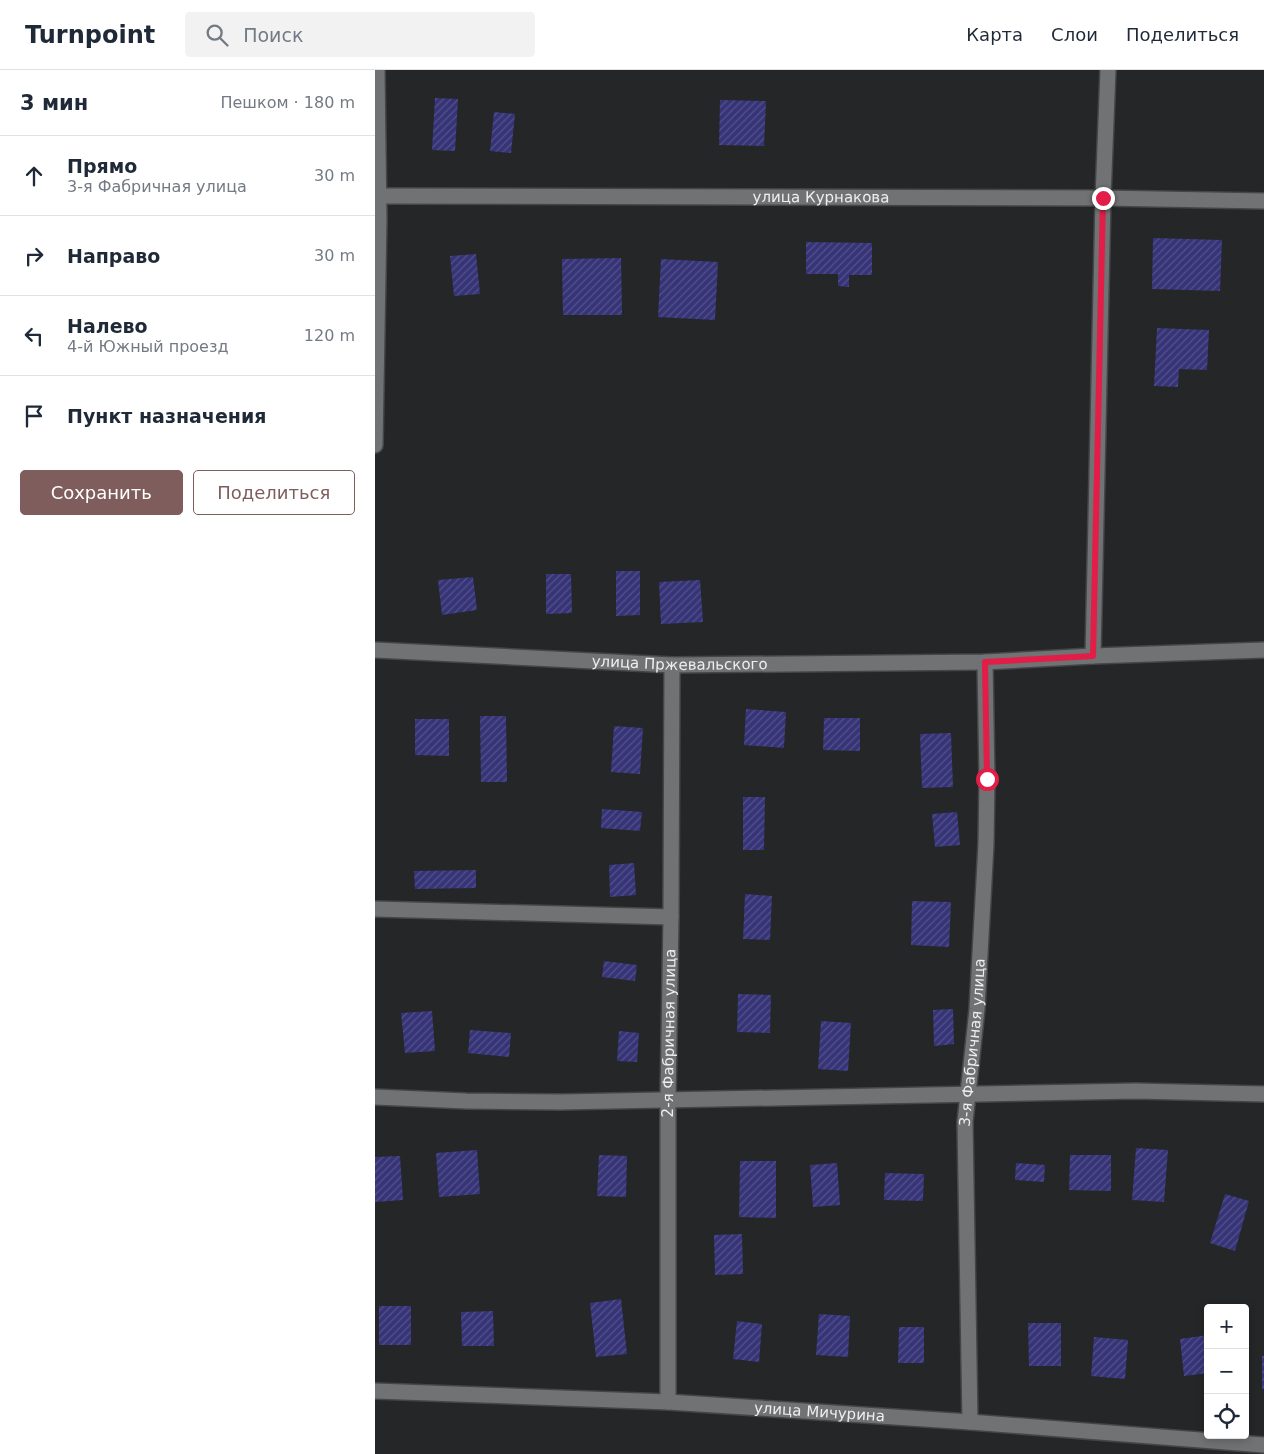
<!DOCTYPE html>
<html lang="ru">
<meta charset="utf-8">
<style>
:root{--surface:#fff;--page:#f2f2f3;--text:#1f2937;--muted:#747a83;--line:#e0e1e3;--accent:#7f5d5d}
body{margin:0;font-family:"DejaVu Sans",sans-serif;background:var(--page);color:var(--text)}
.controls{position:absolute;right:15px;bottom:15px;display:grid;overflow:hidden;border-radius:5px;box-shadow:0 2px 8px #0003}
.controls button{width:45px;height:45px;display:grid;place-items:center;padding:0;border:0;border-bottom:1px solid var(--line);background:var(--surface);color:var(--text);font:25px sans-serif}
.stop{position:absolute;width:15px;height:15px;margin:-11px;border:4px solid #e11d48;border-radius:50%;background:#fff}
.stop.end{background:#e11d48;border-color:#fff;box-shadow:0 1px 5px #0008}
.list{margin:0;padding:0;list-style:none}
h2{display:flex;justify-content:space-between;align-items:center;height:65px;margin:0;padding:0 20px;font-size:21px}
h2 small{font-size:16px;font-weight:400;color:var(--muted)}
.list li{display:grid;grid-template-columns:32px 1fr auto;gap:15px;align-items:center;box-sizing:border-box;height:80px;padding:0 20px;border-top:1px solid var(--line)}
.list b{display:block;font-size:19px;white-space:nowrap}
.list p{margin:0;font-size:16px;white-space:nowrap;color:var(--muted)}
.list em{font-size:16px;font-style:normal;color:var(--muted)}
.actions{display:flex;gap:10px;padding:15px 20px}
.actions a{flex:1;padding:11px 0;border:1px solid var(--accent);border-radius:5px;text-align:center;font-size:18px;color:var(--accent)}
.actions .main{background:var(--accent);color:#fff}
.icon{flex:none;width:28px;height:28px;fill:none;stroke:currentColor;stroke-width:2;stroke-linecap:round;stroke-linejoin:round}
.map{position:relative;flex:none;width:889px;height:1384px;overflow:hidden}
header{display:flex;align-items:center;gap:30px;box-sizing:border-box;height:70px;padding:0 25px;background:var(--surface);border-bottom:1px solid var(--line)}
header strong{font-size:24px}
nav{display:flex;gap:28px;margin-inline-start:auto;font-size:18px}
.search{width:350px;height:45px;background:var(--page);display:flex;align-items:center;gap:12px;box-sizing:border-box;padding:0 18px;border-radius:5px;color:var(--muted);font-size:19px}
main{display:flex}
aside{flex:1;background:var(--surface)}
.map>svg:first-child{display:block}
.building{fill:url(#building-hatch)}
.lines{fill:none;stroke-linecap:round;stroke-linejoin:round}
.street-casing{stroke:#434546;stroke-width:18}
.street{stroke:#707274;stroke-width:15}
.route{stroke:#e11d48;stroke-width:6}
.labels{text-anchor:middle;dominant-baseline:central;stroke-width:4;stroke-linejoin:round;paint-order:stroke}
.street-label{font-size:15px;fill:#edeef0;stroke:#242627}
</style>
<header>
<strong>Turnpoint</strong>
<div class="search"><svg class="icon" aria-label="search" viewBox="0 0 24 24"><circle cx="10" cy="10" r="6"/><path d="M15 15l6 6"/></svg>Поиск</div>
<nav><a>Карта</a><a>Слои</a><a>Поделиться</a></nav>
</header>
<main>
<aside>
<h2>3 мин<small>Пешком · 180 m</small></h2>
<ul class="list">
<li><svg class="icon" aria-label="ahead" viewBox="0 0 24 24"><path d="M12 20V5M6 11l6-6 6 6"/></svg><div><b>Прямо</b><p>3-я Фабричная улица</p></div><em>30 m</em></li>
<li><svg class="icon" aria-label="right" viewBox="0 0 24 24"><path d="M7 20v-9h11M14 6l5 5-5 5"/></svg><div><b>Направо</b></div><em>30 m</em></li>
<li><svg class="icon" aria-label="left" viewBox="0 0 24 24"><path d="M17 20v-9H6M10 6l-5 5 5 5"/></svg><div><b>Налево</b><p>4-й Южный проезд</p></div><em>120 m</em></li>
<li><svg class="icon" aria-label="arrive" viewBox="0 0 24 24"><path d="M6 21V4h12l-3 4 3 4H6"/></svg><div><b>Пункт назначения</b></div></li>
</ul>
<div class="actions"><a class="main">Сохранить</a><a>Поделиться</a></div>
</aside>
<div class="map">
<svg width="889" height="1384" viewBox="0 0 889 1384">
<defs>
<pattern id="building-hatch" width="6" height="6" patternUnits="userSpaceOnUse" patternTransform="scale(1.25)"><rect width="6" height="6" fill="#363477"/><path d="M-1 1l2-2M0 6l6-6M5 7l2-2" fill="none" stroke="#53528b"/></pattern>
</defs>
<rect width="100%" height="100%" fill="#242627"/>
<path class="building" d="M60,28L83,29L80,81L57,80Z
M345,30L391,31L389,76L344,75Z
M119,42L140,44L136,83L115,81Z
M778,168L847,170L845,221L777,219Z
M431,172L497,173V205H474V217L463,216V204H431Z
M101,184L105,224L79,226L75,186Z
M246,188L247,245H188L187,189Z
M286,189L343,192L340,250L283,247Z
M782,258L834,260L832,300L804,299L803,317L779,316Z
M241,501H265V545L241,546Z
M171,504H196L197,543L171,544Z
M98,507L102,540L67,545L63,510Z
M325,510L328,552L286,554L284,512Z
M371,639L411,642L409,678L369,675Z
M105,646H131L132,712H106Z
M449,648H485V681L448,680Z
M40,649H74V686L40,685Z
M239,656L268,658L265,704L236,702Z
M576,663L578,717L547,718L545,664Z
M368,727H390L389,780H368Z
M227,739L267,742L265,761L226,758Z
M582,742L585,775L560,777L557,744Z
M259,793L261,825L235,827L234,795Z
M101,800V818L40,819L39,801Z
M370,824L397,826L395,870L368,869Z
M537,831L576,832L574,877L536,875Z
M229,891L262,895L260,911L227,907Z
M363,924L396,925L395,963L362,962Z
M578,939L579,974L559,976L558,940Z
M57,941L60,981L30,983L26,943Z
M446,951L476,953L473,1001L443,999Z
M95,960L136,963L134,987L93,983Z
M244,961L264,963L262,992L242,991Z
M761,1078L793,1080L789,1132L757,1130Z
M102,1080L105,1124L64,1127L61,1083Z
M224,1085L252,1086L251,1127L222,1126Z
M695,1085H736V1121L694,1120Z
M25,1086L28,1130L0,1132V1087Z
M365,1091H401V1148L364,1147Z
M462,1093L465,1135L438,1137L435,1095Z
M641,1093L670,1095L669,1112L640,1110Z
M510,1103L549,1104L548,1131L509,1130Z
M850,1124L874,1131L860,1181L835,1173Z
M367,1164L368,1204L340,1205L339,1165Z
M246,1229L252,1284L221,1287L215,1233Z
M4,1236H36V1275H4Z
M118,1241L119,1276H87L86,1242Z
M444,1244L475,1246L473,1287L441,1285Z
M362,1251L387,1254L384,1292L358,1289Z
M653,1253H686V1296H654Z
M524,1257H549V1293H523Z
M833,1265V1303L809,1306L805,1269Z
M719,1267L753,1270L750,1309L716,1306Z
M887,1286H889V1319H887Z"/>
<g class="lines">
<defs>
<g id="street">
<path id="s1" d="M4,126L728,128L889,131"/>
<path d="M0,375L4,149L2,0"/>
<path id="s2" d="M0,580L297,595L610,592L718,586L889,580"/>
<path d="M718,586L728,128L733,0"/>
<path d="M0,839L296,847"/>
<path d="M0,1027L91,1031L186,1032L761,1021L889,1024"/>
<path id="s3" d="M0,1321L293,1332L595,1352L889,1375"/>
<path id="s4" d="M293,1332V1029L296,847L297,595"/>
<path id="s5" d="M595,1352L590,1052L602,939L611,774L612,709L610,592"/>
</g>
</defs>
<use href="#street" class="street-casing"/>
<use href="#street" class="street"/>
</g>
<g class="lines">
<path class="route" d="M612,709L610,592L718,586L728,128"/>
</g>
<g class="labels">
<g class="street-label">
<text stroke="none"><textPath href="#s1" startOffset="442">улица Курнакова</textPath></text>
<text stroke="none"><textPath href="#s2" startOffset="305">улица Пржевальского</textPath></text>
<text stroke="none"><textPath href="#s4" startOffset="369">2-я Фабричная улица</textPath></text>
<text stroke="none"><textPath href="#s5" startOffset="380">3-я Фабричная улица</textPath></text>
<text stroke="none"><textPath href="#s3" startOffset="445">улица Мичурина</textPath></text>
</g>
</g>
</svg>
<div class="controls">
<button>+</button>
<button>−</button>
<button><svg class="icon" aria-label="locate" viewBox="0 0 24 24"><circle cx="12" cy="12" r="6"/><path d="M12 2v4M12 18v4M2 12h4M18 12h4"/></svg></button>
</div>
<div class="stop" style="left:612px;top:709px"></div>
<div class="stop end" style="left:728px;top:128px"></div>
</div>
</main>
